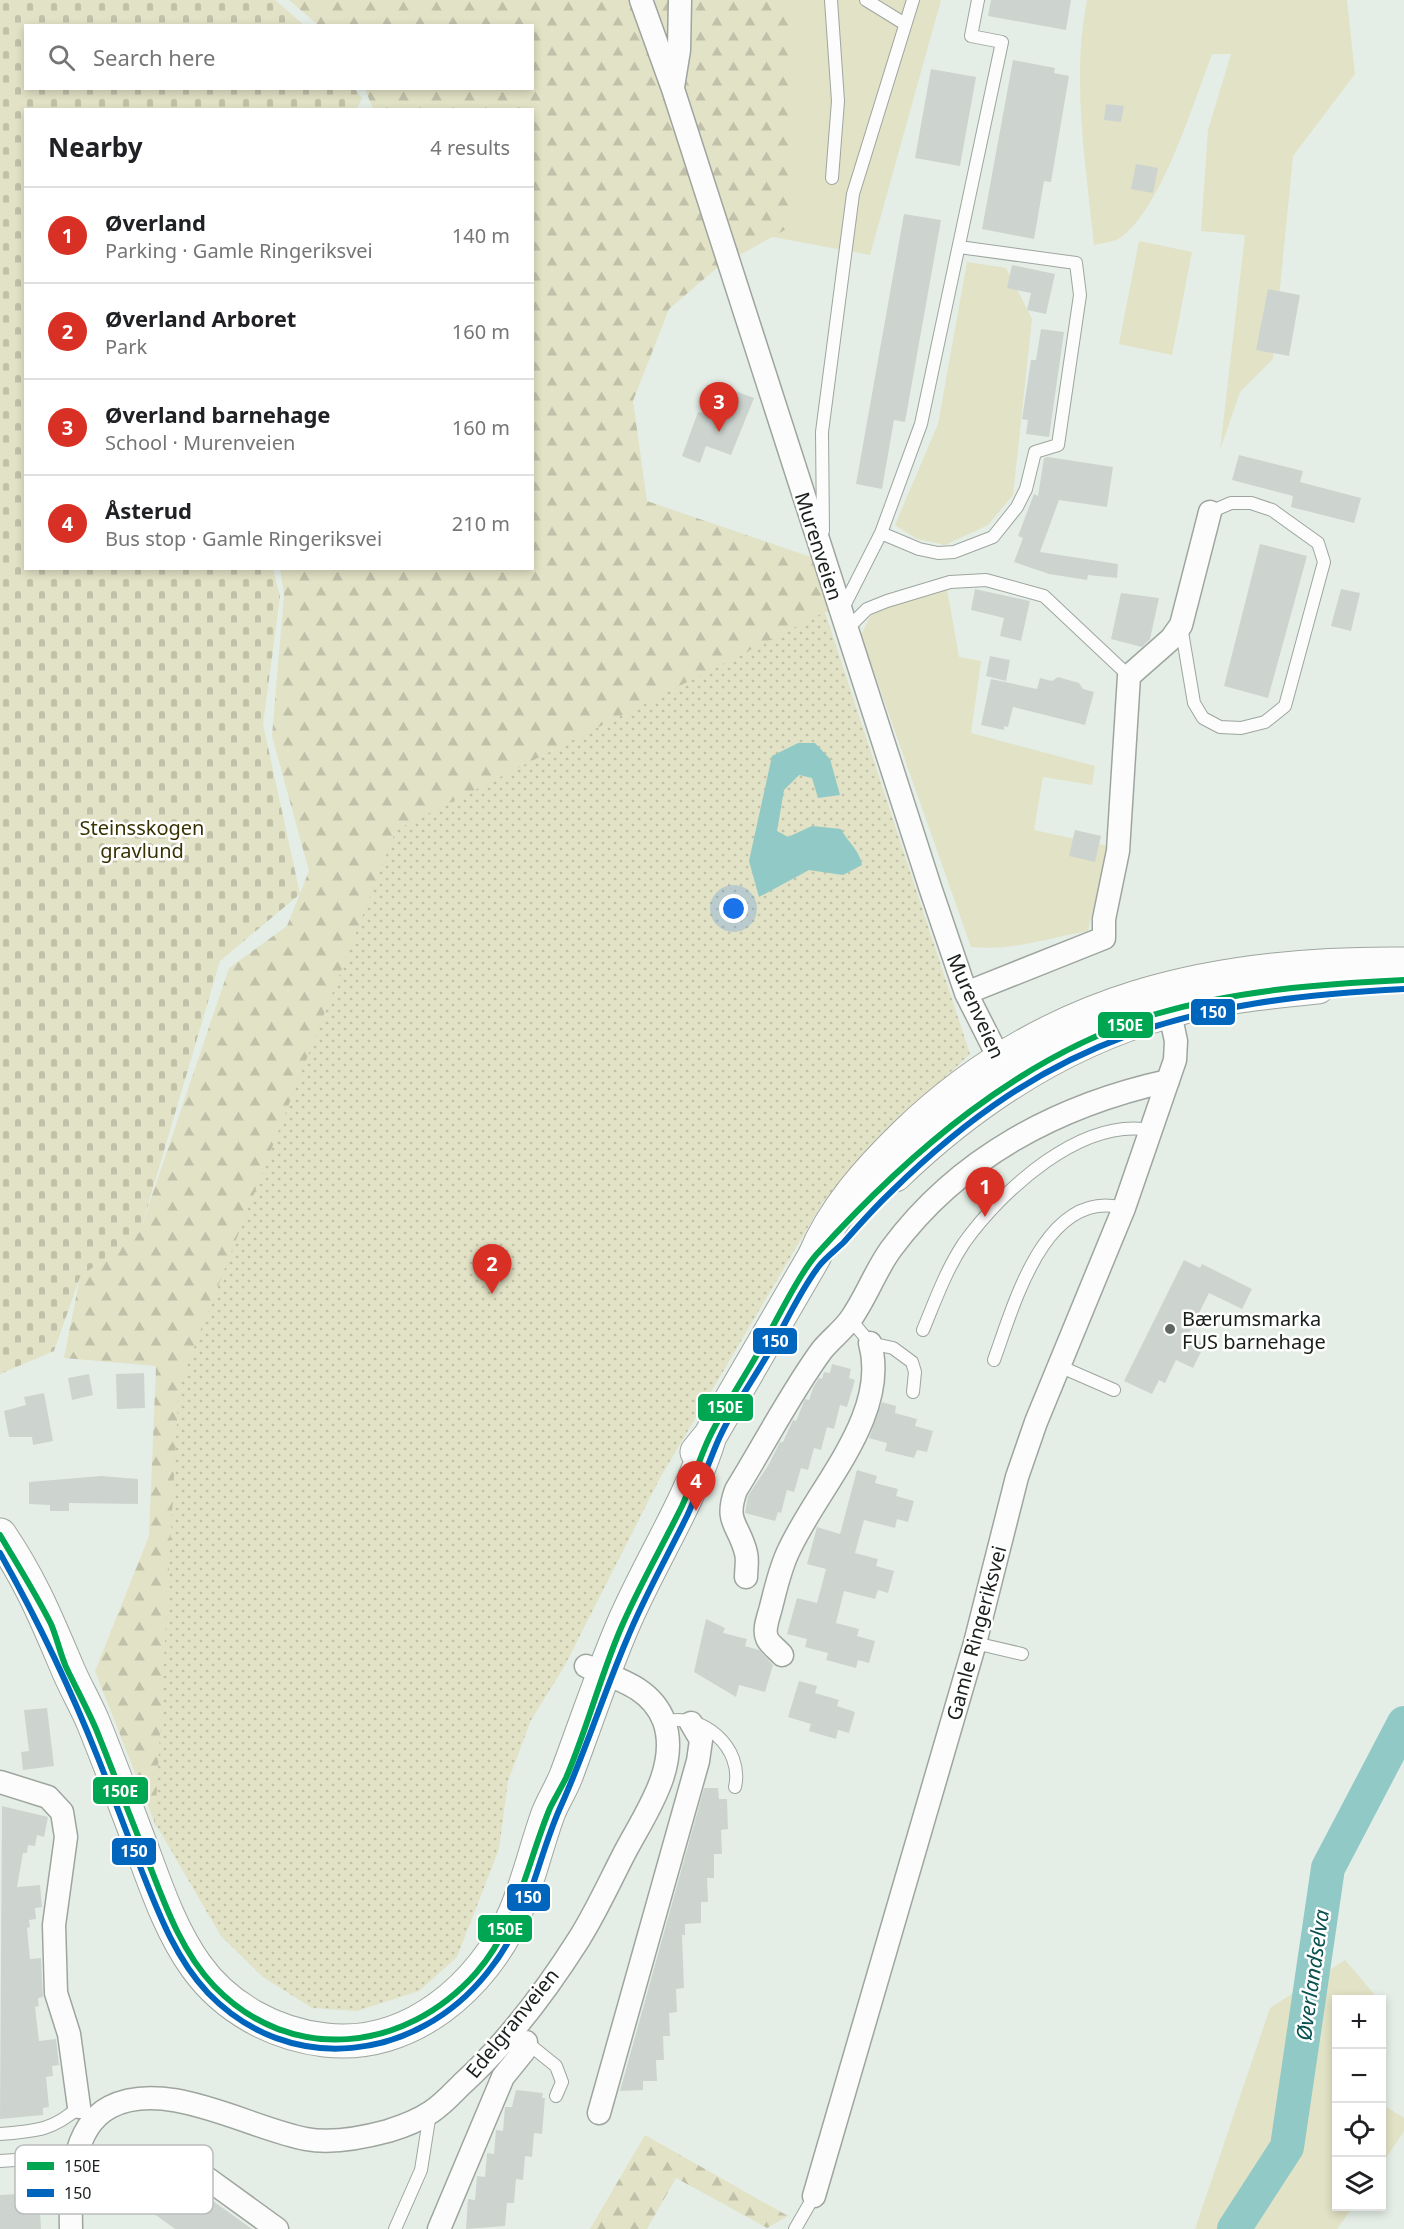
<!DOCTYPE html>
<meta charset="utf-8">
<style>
:root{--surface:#fff;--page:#f2f2f2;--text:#202124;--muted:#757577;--line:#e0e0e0;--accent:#d93025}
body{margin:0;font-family:"Noto Sans",sans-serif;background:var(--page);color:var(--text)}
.controls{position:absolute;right:18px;bottom:18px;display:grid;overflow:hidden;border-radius:0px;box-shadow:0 3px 9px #0003}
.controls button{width:54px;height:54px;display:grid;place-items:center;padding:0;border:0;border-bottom:2px solid var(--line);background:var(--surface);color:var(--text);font:30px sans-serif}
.you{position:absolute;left:734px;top:909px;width:21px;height:21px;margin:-15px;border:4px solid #fff;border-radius:50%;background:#1a73e8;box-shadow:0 0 0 9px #1a73e833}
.badge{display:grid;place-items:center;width:39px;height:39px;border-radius:50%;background:var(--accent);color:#fff;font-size:20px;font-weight:700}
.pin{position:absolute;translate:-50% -50px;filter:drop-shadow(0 2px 3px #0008)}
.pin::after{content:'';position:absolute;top:32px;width:21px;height:18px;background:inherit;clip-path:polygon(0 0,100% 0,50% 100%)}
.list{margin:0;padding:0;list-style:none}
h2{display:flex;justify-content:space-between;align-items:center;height:78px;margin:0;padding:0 24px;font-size:26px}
h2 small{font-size:20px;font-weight:400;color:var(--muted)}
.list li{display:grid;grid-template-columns:39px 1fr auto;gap:18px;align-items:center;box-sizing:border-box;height:96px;padding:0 24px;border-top:2px solid var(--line)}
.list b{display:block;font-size:22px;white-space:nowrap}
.list p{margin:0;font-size:20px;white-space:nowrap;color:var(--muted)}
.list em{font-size:20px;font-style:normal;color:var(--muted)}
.icon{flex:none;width:33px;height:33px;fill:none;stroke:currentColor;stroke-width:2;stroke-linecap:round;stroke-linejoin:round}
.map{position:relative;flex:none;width:1404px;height:2229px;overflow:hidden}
.search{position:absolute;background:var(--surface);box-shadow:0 3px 9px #0003;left:24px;top:24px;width:510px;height:66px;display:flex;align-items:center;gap:15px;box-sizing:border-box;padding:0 21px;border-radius:0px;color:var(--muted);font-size:22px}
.panel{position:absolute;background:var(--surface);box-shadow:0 3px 9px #0003;left:24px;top:108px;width:510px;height:462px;border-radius:0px}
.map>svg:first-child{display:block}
.grass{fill:#e2e2c6}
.forest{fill:url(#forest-firs)}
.cemetery{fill:url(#cemetery-stones)}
.park{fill:url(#park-dots)}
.water{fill:#90c9c6}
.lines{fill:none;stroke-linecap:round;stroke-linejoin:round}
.river{stroke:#90c9c6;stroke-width:34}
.building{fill:#cdd4cf}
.lane-casing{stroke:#9ea59f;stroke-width:14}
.street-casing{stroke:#9ea59f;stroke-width:25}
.primary-casing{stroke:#9ea59f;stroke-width:35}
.lane{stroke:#fbfcfb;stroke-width:12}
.street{stroke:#fbfcfb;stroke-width:22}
.primary{stroke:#fbfcfb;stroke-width:33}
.bus-1-casing{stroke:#fff;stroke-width:10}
.bus-2-casing{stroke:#fff;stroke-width:10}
.bus-1{stroke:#00a651;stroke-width:6}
.bus-2{stroke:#0065bd;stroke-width:6}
.poi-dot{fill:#606761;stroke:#fff;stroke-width:2}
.labels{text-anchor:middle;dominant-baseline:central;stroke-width:5;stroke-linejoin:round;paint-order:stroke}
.street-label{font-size:20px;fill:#191f1a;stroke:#fff}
.park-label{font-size:20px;fill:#383202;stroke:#fff}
.poi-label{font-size:20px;fill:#191f1a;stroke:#fff;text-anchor:start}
.water-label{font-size:21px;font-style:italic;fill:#095050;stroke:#fff}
.key{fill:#fff;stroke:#babcba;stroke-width:1.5}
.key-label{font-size:16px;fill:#191f1a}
.line-badge{stroke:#fff;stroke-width:2}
.badge-label{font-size:16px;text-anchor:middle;font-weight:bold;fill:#fff}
</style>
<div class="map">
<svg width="1404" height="2229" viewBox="0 0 1404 2229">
<defs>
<pattern id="forest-firs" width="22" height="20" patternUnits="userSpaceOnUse" patternTransform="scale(1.5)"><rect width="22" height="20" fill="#e2e2c6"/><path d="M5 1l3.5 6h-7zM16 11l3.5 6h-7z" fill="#c1c1aa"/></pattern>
<pattern id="cemetery-stones" width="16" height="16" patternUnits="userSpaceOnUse" patternTransform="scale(1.5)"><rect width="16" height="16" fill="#e2e2c6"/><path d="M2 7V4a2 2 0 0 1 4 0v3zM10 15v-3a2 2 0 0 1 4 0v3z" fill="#c1c1aa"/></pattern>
<pattern id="park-dots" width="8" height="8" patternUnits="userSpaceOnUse" patternTransform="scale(1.5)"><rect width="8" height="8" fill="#e2e2c6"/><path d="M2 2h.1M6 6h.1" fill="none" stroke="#c1c1aa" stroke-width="1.8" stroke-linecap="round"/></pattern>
</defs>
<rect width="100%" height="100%" fill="#e4eee6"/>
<path class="grass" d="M738,0H941L870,255L741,231Z
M1087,0H1347L1355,74L1293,156L1273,359L1240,392L1220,450L1245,235L1201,231L1208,130L1231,54H1212C1194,101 1161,210 1120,238C1114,242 1101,243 1094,245C1086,164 1071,81 1087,0Z
M1139,241L1192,252L1172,355L1119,344Z
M967,262L1006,268L1032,319L1013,495L988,525L945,545L917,539L895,525L938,424Z
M946,583L959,657L981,661L971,733L1095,766L1092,785L1043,777L1034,830L1108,846L1088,931C1050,938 1010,951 971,947L861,635L872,613Z
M1345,1960L1375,1995V1999L1336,2000V2206L1353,2207L1337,2229H1195L1270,2008Z
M1382,2104L1404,2118V2131L1382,2164Z"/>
<path class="forest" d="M289,0H791L792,226L718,267L669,309L633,401L647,501L811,557L841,613L825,612L155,1823L186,1903L95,1671L149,1536L156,1366L64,1358L80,1277L140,1231L229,968L287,926L309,871L272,736L284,594L280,569L532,568V110L373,109L365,89L532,88V26L318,25Z
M645,2135L788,2216L767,2228L676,2178L647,2229H590Z"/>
<path class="cemetery" d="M0,0H275L304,25L26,26V88H354L362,98L356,110H26V568L273,569L280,597L263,724L300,894L220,961L140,1232L80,1277L54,1351L0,1374Z"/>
<path class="park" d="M825,612L970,1054L898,1121L823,1202L660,1478L564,1667L531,1720L508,1781L499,1849L457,1957L419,1991L357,2011L312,2008L263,1977L221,1936L155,1823L179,1386L396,830Z"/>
<path class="water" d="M798,743H815L830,759L840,795L818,798L812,778L799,775L784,790L777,831L788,837L812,826L841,829C848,843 859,849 862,865L843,875L809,870L759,897L749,861L772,756Z"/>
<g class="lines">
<path class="river" d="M1234,2229L1287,2147L1328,1868L1404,1723"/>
</g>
<path class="building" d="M991,0H1071L1066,30L988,16Z
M1013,60L1055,68L1054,73L1069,76L1051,182L1044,181L1034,239L982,229Z
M931,69L976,77L960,166L915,158Z
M1106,104L1124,106L1121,122L1104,120Z
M1136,164L1158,168L1153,193L1131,189Z
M904,214L941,220L905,422L894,420L882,489L856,484Z
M1012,265L1055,274L1046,314L1027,310L1031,293L1007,288Z
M1268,289L1300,295L1289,356L1256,350Z
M1041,329L1064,332L1049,437L1026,434L1028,420L1022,419L1031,360H1036Z
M727,388L754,398L731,455L706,446L700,463L682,456L698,412L716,416Z
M1239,455L1303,471L1300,482L1361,498L1354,523L1291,507L1293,496L1232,480Z
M1048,457L1113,467L1107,507L1059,500L1040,552L1118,564L1117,578L1088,575L1087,580L1049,574L1014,562L1023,538L1018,536L1034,494L1038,496L1044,458Z
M1260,544L1307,556L1268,698L1224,686Z
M975,589L1030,601L1021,641L1000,636L1004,618L971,610Z
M1341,589L1360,593L1351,631L1331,626Z
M1121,593L1159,598L1150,639L1142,647L1111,639Z
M990,656L1010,660L1006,681L986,676Z
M1058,677L1079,683L1083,689L1094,692L1085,725L1013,707L1008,727L1004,726V730L981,725L991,679L1037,689L1040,678L1052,681Z
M1075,830L1101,836L1095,862L1069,856Z
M1184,1260L1200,1268L1202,1264L1252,1289L1242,1309L1209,1293L1188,1335L1205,1344L1193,1368L1176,1360L1165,1383L1159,1380L1152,1394L1124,1381Z
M832,1364L851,1369L849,1378L855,1380L847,1407L840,1405L834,1429L827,1427L821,1450L814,1448L808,1470L801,1468L794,1492L787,1490L781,1513L778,1512L775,1521L745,1513L748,1496L769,1464L780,1442H783L793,1420L796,1421L805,1399L809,1400L813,1388L819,1378L822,1379L824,1372L830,1373Z
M144,1373L145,1408L117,1409L116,1374Z
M89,1374L93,1395L72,1400L68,1378Z
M44,1393L53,1441L33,1445L32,1437H9L4,1411L26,1405L24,1397Z
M882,1402L896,1406L895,1413L917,1419L915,1426L933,1431L927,1452L917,1450L914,1458L885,1451L887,1443L869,1438Z
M857,1470L877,1476L875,1483L898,1489L896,1496L914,1501L908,1522L897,1519L895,1528L864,1520L855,1553L878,1559L876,1566L894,1571L888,1593L878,1590L875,1599L844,1591L836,1623L859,1629L857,1636L875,1641L869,1663L858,1660L856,1668L826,1660L828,1653L805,1647L807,1639L787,1634L797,1598L817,1603L826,1569L807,1564L817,1527L840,1534Z
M101,1476L138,1479V1504L69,1503V1511H50V1505L29,1504V1482Z
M706,1619L725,1628L723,1633L747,1639L745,1646L759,1650L773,1665L765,1692L739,1685L736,1697L694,1672Z
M799,1681L817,1686L815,1693L839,1700L837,1706L855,1712L849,1733L838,1730L836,1739L809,1731L811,1724L788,1717Z
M47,1708L54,1766L23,1770L21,1752L29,1751L24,1710Z
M704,1788H718L719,1799H727L728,1829L721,1830L722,1854H714V1878H707L708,1902H701V1923L685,1924V1935H682L684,1988L676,1989L677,2012L669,2013L670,2036H663L664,2060H656L657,2081H643V2090L620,2091Z
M2,1806L48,1817L44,1837L37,1835L35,1846L28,1845L27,1853H23L17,1887L40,1885L42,1907L35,1908L36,1919L29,1920L30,1927L27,1928L30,1959L41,1958L43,1997L38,1998L39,2006L35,2007L39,2041L56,2039L59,2065L52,2066L53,2076L46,2077L49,2107L43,2108V2115L0,2119Z
M516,2090L543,2093L542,2098H545L542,2134L534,2133L532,2157L525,2156L523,2180L516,2179L514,2203H507L505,2226L466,2229L468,2199L475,2200L477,2176L485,2177L487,2153L494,2154L496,2130L503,2131L505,2107H512Z
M160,2163L252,2229H175L134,2199Z
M39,2193L41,2229H0V2195Z"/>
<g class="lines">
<defs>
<path id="lane" d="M831,0L838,101L832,178
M866,0L905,24
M823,531L822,432L853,194L913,0
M881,533L919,549L938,553L954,552L993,537L1017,507L1026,489L1035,452L1058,445L1080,295L1076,263L959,247
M841,612L881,533L921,424L1002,42L971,36L978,0
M1181,626L1194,703L1203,718L1220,727L1241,728L1265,722L1285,706L1324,562L1318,543L1272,510L1251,503H1231L1210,512
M846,630L867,609L887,601L950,582L986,580L1044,596L1129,676
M851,1320L870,1343L893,1348L912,1362L915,1372L913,1392
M923,1330C935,1301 946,1270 964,1243C1002,1190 1081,1117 1151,1130
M994,1360C1014,1305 1045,1187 1124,1208
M1059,1366L1114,1390
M975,1643L1022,1654
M664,1722C702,1711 744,1748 735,1787
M525,2041L556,2066L562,2082L556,2096
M0,2134C35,2131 52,2131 79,2107L83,2111
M0,2161L75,2156
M395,2229L421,2170L430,2113
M795,2229L814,2196"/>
<path id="street" d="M641,0L673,89L930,887L966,993L1007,1074
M673,87L679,50L680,0
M966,993L1104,938V919L1118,851L1129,676L1171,639L1181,625L1210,512
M746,1577C746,1569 748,1560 746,1553C739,1524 724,1523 736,1490C764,1445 791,1392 822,1350C831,1339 842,1331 850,1320C866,1298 875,1271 891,1249C959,1157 1059,1105 1168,1081
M782,1655C778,1650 769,1644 767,1638C763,1629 769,1616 771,1607C776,1588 780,1568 789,1550C818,1487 890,1415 870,1343
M0,1782L48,1797L62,1812L66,1837L54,1925L56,1993L69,2034L79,2107
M599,2113L698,1761L701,1740L691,1723
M190,2166L277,2229
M814,2196L975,1643L1017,1477L1036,1422L1124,1208L1175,1060L1176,1041L1167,999
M71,2229C70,2189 70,2128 110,2107C166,2078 248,2128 306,2139C332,2144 362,2138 388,2131C401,2127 419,2120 431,2112C442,2105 452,2094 462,2084C507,2043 546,1991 579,1939C596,1912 610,1881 625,1852C645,1814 680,1766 664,1721C651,1687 617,1679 586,1666
M439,2229L503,2077L524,2051L526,2042"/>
<path id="primary" d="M895,1175C973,1100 1065,1040 1170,1011C1217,997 1268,992 1318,987
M697,1452L710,1436L814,1257C834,1209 869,1170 906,1134C1047,998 1214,962 1404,964
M0,1535C30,1579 46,1618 66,1665C74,1685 85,1703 93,1722C108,1759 122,1796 136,1833C153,1877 168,1927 196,1966C226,2008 274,2034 325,2040C410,2050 483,1986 515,1913C529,1880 536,1847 548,1814C553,1801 561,1789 566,1776C584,1728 600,1680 620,1632C647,1566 689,1505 710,1436"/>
</defs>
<use href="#lane" class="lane-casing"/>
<use href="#street" class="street-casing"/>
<use href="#primary" class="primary-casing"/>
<use href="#lane" class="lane"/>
<use href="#street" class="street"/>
<use href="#primary" class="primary"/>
<defs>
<path id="bus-1" d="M0,1535C17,1564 36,1594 51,1624C57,1638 60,1653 66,1667C76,1688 87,1708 96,1729C113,1771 129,1814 146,1856C164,1902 180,1950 214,1986C291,2066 406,2052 476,1973C518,1925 526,1866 550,1808C555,1798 561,1788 566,1778C587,1729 600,1677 621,1628C639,1586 662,1547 682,1506C693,1482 700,1455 712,1432C726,1405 743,1379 758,1353C774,1326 797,1277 816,1255C909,1152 1021,1055 1156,1014C1237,990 1321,984 1404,980"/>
<path id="bus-2" d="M0,1553C37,1619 70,1687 98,1758C112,1793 125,1829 139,1864C157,1909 174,1957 208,1993C290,2078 417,2061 487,1973C531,1919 534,1867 560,1808C585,1753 603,1695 627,1639C644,1597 667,1557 687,1516C698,1492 707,1467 717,1443C730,1412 751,1383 768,1354C785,1325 799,1292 819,1266C826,1257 836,1250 844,1242C859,1225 874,1208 891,1192C1049,1036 1188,1000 1404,989"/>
</defs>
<use href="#bus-1" class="bus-1-casing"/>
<use href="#bus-2" class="bus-2-casing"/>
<use href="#bus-1" class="bus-1"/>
<use href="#bus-2" class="bus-2"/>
</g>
<circle class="poi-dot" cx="1170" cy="1329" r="6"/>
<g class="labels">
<g class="street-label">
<text transform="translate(819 546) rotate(72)">Murenveien</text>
<text transform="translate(976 1006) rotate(66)">Murenveien</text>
<text transform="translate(976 1633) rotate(-75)">Gamle Ringeriksvei</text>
<text transform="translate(512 2023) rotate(-51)">Edelgranveien</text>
</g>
<g class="park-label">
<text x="142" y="827">Steinsskogen<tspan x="142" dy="23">gravlund</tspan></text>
</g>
<g class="poi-label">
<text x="1182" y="1318">Bærumsmarka<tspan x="1182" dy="23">FUS barnehage</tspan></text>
</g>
<g class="water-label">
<text transform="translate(1312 1975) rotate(-82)">Øverlandselva</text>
</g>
</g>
<rect x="15" y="2145" width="198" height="69" rx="9" class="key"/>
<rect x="27" y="2162" width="27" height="8" fill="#00a651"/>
<rect x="27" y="2189" width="27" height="8" fill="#0065bd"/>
<g class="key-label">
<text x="64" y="2172">150E</text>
<text x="64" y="2199">150</text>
</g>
<g class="line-badge">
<rect x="1190" y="998" width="46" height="28" rx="6" fill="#0065bd"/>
<rect x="1097" y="1011" width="57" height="28" rx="6" fill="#00a651"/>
<rect x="752" y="1327" width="46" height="28" rx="6" fill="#0065bd"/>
<rect x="697" y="1393" width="57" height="29" rx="6" fill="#00a651"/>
<rect x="92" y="1776" width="57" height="29" rx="6" fill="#00a651"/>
<rect x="111" y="1837" width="46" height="29" rx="6" fill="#0065bd"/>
<rect x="506" y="1883" width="45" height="29" rx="6" fill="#0065bd"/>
<rect x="477" y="1914" width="56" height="29" rx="6" fill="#00a651"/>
</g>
<g class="badge-label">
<text x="1213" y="1018">150</text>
<text x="1125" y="1031">150E</text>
<text x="775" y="1347">150</text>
<text x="725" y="1413">150E</text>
<text x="120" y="1797">150E</text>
<text x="134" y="1857">150</text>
<text x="528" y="1903">150</text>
<text x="505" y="1935">150E</text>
</g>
</svg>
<div class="controls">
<button>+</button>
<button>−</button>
<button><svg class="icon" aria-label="locate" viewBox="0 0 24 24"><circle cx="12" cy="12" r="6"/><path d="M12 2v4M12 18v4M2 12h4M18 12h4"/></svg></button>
<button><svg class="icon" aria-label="layers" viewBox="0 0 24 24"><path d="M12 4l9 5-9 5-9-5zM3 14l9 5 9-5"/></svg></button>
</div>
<div class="you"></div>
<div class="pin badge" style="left:985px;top:1217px">1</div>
<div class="pin badge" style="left:492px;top:1294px">2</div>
<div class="pin badge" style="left:719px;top:432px">3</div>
<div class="pin badge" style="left:696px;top:1511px">4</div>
<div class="search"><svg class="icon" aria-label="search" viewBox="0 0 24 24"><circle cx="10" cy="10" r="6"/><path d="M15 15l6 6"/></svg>Search here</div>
<section class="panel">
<h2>Nearby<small>4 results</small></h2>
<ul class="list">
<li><span class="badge">1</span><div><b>Øverland</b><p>Parking · Gamle Ringeriksvei</p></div><em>140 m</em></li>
<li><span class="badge">2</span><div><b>Øverland Arboret</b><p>Park</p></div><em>160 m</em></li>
<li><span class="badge">3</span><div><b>Øverland barnehage</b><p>School · Murenveien</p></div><em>160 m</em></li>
<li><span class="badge">4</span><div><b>Åsterud</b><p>Bus stop · Gamle Ringeriksvei</p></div><em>210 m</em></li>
</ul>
</section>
</div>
